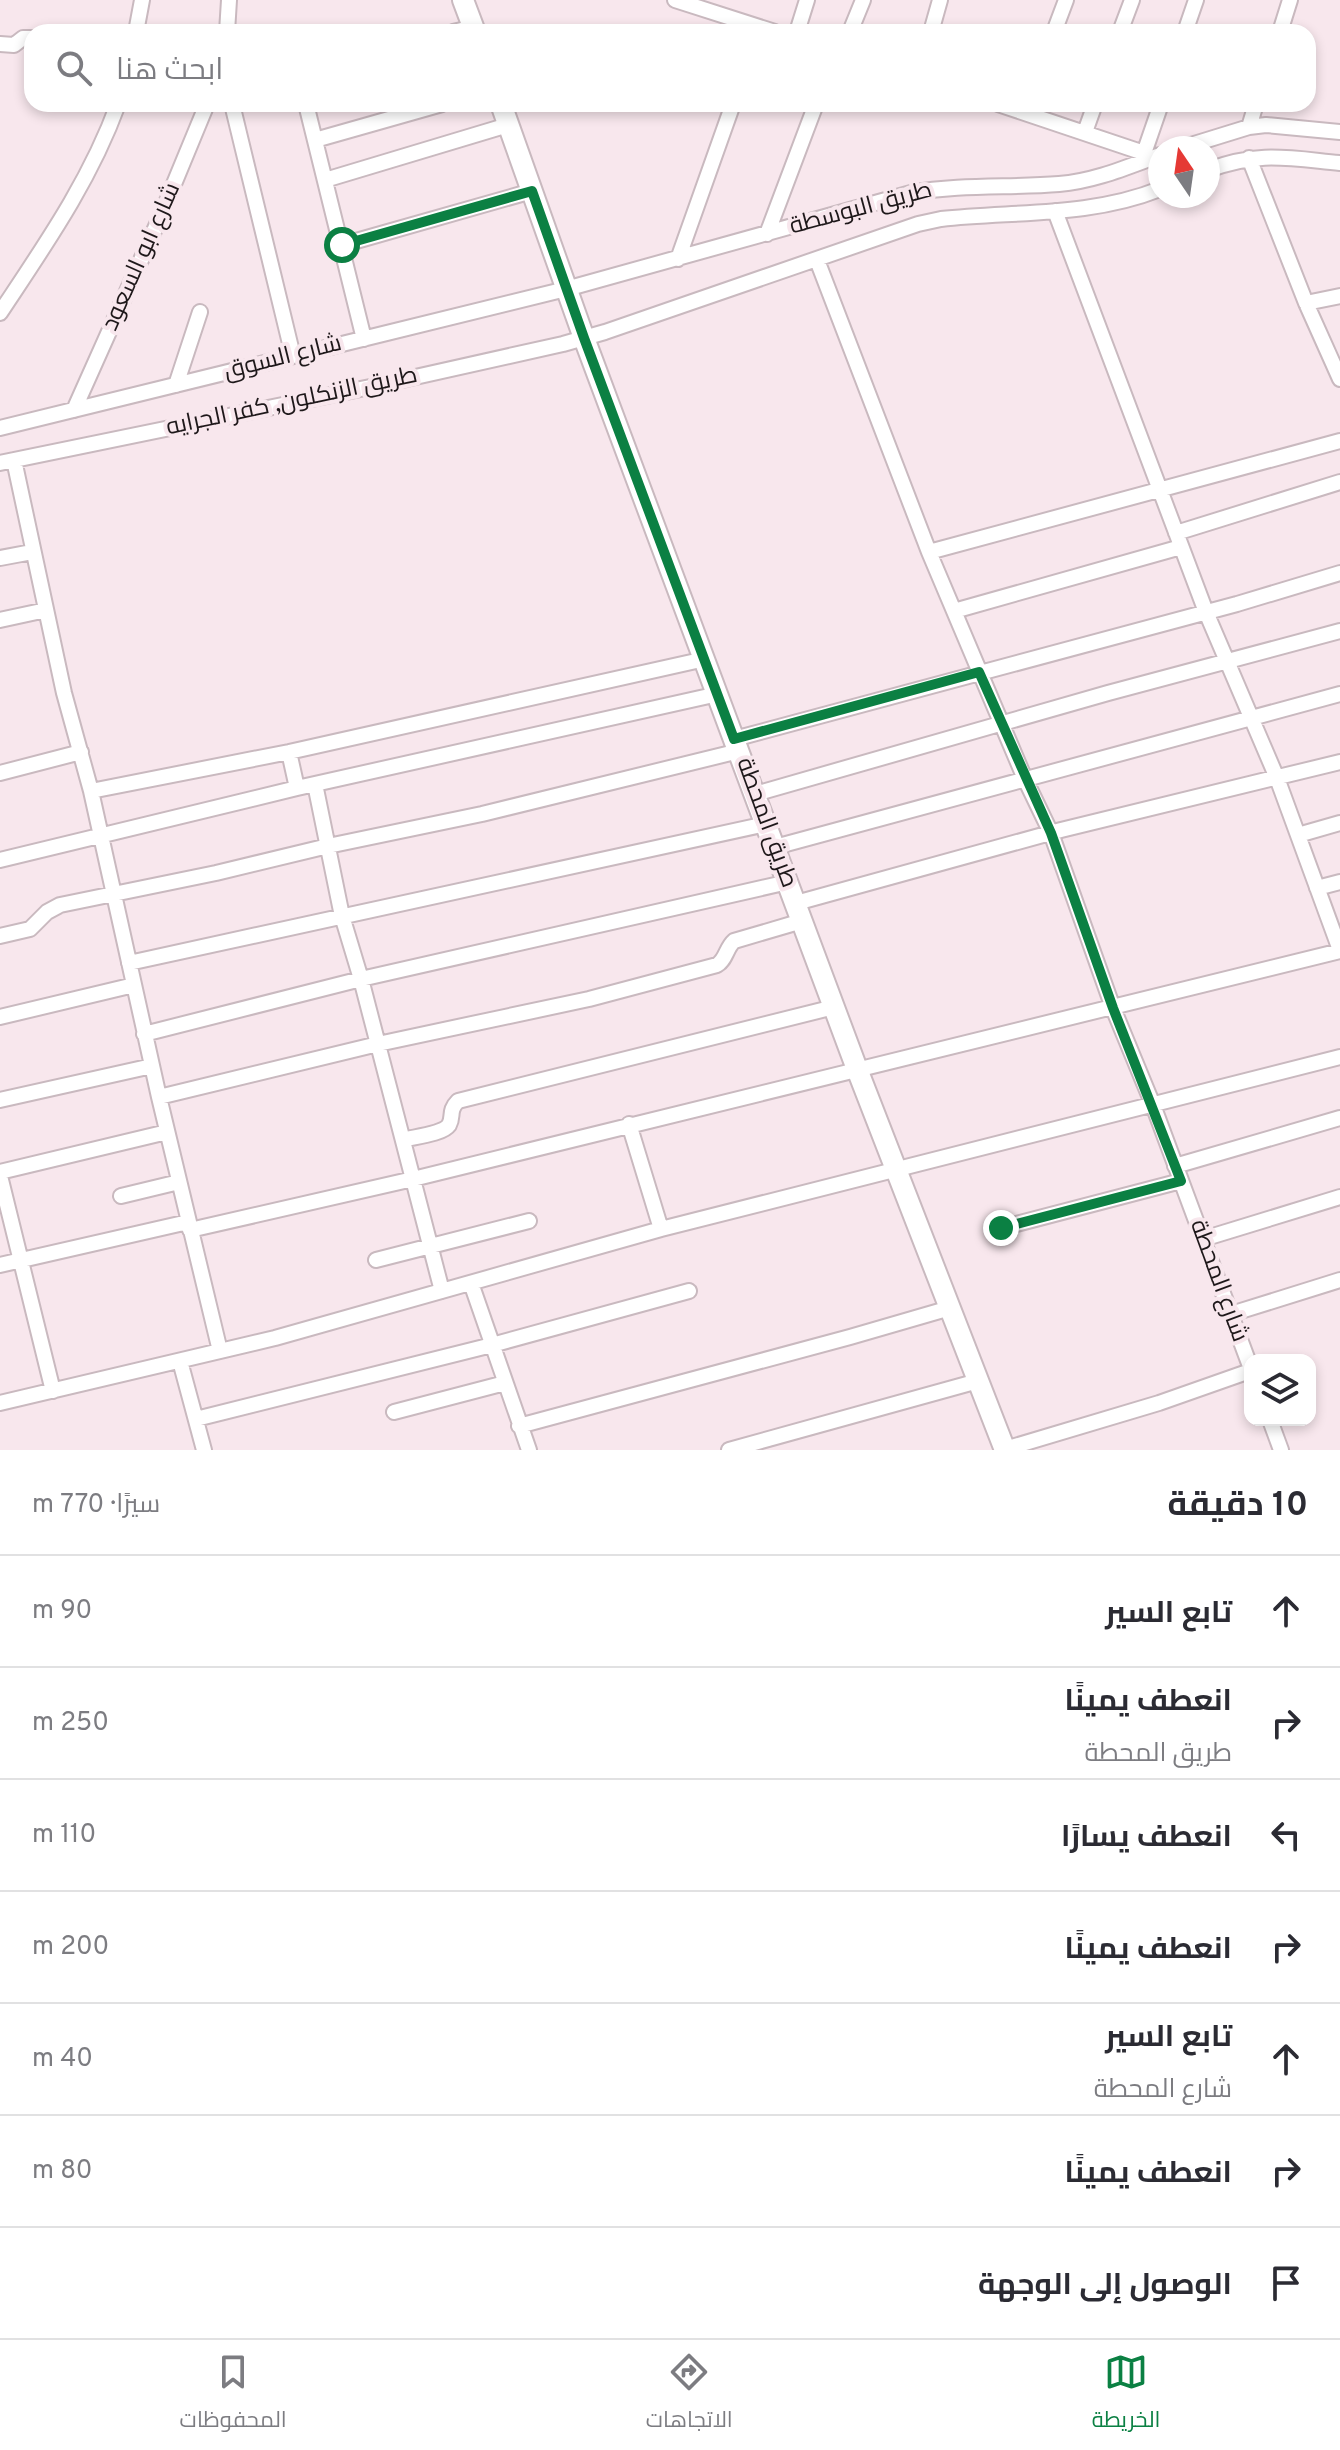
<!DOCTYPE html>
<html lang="ar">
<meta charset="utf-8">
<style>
:root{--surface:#fff;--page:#f7f7f7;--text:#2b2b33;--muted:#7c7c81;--line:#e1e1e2;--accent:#0b8043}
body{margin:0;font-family:Overpass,Cairo,sans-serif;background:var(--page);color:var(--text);direction:rtl}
.controls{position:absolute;right:24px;bottom:24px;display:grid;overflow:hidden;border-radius:16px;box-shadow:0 4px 12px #0003}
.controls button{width:72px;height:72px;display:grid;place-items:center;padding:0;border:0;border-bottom:2px solid var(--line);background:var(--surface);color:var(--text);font:40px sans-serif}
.compass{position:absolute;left:1148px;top:136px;width:72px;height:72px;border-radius:50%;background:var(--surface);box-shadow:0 4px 12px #0003;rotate:347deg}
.stop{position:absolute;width:24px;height:24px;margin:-18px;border:6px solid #0b8043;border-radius:50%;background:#fff}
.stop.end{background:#0b8043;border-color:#fff;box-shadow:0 2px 8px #0008}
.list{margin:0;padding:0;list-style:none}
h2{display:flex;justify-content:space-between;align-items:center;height:104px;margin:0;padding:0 32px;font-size:34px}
h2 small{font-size:26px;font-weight:400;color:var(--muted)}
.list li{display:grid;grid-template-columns:52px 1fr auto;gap:24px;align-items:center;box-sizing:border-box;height:112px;padding:0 32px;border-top:2px solid var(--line)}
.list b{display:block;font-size:30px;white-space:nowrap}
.list p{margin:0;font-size:26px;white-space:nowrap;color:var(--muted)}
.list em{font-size:26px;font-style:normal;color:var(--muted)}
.icon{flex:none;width:44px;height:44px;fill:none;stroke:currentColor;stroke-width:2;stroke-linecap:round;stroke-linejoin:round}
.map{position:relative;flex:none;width:1340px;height:1450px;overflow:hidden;direction:ltr}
.search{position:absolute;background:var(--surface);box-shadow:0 4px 12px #0003;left:24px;right:24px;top:24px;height:88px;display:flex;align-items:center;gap:20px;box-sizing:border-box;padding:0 28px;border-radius:24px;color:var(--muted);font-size:30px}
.sheet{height:888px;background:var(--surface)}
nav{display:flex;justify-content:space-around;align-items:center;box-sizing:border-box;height:112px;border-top:2px solid var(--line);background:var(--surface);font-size:22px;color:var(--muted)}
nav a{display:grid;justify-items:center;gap:4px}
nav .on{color:var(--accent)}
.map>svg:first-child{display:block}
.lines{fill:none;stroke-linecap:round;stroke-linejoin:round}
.street-casing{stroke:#c9b9bf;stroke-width:18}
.secondary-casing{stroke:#c9b9bf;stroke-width:24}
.street{stroke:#fff;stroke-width:14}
.secondary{stroke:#fff;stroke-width:20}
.route{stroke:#0b8043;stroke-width:10}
.labels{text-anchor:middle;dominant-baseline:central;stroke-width:8;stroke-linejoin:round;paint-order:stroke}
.street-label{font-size:24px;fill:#1e181a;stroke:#f8e7ed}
</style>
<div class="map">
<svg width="1340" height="1450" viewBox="0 0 1340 1450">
<rect width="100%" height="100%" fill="#f8e7ed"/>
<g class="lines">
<defs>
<path id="street" d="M675,0L775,32
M136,32L142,0
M227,32L229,0
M453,32L474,27
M797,32L807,0
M850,32L863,0
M931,32L940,0
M1054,32L1066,0
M1120,32L1132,0
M1185,32L1196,0
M1280,32L1290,0
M0,44L14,45L23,38H32
M232,104L293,356
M306,104L364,339
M998,104L1144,153
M1249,127L1256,104
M1085,132L1095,104
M315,140L442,104
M1181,148L1249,127L1266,125L1340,132
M1249,158L1306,303L1340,379
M1141,162L1161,104
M1208,170C1259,151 1287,158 1340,163
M325,180L508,125
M1055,211L1206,612L1277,778L1340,950
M767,234L816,104
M342,245L532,191
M678,259L733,104
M817,260L929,552L1025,779L1051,833L1113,1008L1153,1105L1250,1366
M1306,303L1340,296
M0,313C45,245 90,181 118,104
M176,385L200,312
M74,410L162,213L207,104
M0,428L566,289L911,193C961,184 1010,188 1059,184C1095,181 1127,167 1160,155
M14,460L64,693L91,791L159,1097L220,1351
M0,463L375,386L563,344L605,332L918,224L941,219C1014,211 1090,217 1160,189
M1176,533L1340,482
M929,552L1340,441
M0,558L32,552
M954,611L1181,547
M0,620L46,610
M734,739L1237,604L1340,573
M289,752L297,788
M0,773L81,752
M315,784L342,916L361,979L442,1291
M91,791L289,752L705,659
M755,794L1108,693L1340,631
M1298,835L1340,823
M775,847L1340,694
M0,860L297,788L718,694
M1317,888L1340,882
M796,903L1061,830L1340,762
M0,936L30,929L47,912L60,905L216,873L328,846L482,814L739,751
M129,963L766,824
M0,1017L134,985
M144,1034L361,979L788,882
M159,1097L378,1044L589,999L717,965C726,960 726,948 734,941L802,921
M0,1100L152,1066
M629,1124L661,1229
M403,1140C413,1137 443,1134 449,1125C454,1116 448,1111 458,1101L834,1007
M1175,1166L1340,1118
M0,1172L167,1132
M0,1176L53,1391
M121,1196L179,1182
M1001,1228L1181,1181
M190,1230L413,1179L1340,951
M1203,1239L1340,1197
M376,1260L529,1221
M0,1265L188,1222
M471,1283L529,1450
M1231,1314L1340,1280
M180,1361L204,1450
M0,1403L275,1338L661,1229L1340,1057
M394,1412L505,1383
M196,1419L492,1345L689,1291
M1270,1420L1281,1450
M519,1426L850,1337L950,1308
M1005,1449L1159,1403L1250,1371
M729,1450L978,1381"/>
<path id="secondary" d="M463,0L475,32
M501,104L584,338L857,1069L1005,1450"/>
</defs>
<use href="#street" class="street-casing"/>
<use href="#secondary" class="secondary-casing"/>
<use href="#street" class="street"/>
<use href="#secondary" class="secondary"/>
</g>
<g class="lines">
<path class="route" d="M342,245L532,191L584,338L734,739L979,672L1051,833L1113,1008L1181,1181L1001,1228"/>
</g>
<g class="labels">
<g class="street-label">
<text transform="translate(861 209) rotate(-15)">طريق البوسطة</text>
<text transform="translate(142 257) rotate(-66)">شارع ابو السعود</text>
<text transform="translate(283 358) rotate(-14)">شارع السوق</text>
<text transform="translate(292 402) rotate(-12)">طريق الزنكلون, كفر الجرايه</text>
<text transform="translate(766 823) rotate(70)">طريق المحطة</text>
<text transform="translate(1218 1281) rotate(70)">شارع المحطة</text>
</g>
</g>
</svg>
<div class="controls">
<button><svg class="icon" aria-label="layers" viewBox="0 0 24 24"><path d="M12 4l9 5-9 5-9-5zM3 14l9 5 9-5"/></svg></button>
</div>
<svg class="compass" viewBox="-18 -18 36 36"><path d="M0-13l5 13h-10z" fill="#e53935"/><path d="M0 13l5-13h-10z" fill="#7c7c81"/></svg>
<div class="stop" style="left:342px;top:245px"></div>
<div class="stop end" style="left:1001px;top:1228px"></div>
<div class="search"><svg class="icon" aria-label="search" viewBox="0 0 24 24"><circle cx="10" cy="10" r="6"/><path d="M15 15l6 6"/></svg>ابحث هنا</div>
</div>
<section class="sheet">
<h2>10 دقيقة<small>سيرًا · 770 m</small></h2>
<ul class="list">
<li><svg class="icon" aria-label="ahead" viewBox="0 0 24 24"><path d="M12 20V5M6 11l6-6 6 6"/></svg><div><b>تابع السير</b></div><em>90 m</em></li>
<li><svg class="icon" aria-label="right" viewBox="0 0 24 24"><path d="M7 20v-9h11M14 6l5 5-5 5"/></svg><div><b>انعطف يمينًا</b><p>طريق المحطة</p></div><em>250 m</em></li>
<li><svg class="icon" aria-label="left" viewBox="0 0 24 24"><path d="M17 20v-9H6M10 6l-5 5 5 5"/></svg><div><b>انعطف يسارًا</b></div><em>110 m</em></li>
<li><svg class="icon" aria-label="right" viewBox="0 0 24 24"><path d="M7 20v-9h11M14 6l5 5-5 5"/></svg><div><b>انعطف يمينًا</b></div><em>200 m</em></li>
<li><svg class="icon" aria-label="ahead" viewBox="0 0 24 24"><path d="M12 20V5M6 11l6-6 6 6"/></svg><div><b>تابع السير</b><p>شارع المحطة</p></div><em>40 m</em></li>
<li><svg class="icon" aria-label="right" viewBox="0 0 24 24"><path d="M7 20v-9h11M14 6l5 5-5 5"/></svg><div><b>انعطف يمينًا</b></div><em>80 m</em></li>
<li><svg class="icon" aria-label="arrive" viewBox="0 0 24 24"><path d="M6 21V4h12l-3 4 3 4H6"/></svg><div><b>الوصول إلى الوجهة</b></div></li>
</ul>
</section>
<nav>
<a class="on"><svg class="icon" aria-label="map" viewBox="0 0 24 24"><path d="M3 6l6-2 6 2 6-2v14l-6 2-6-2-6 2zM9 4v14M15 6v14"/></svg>الخريطة</a>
<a><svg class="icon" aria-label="directions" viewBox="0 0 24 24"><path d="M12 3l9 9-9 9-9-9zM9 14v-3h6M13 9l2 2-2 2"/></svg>الاتجاهات</a>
<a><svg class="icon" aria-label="saved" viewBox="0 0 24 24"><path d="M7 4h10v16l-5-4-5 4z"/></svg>المحفوظات</a>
</nav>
